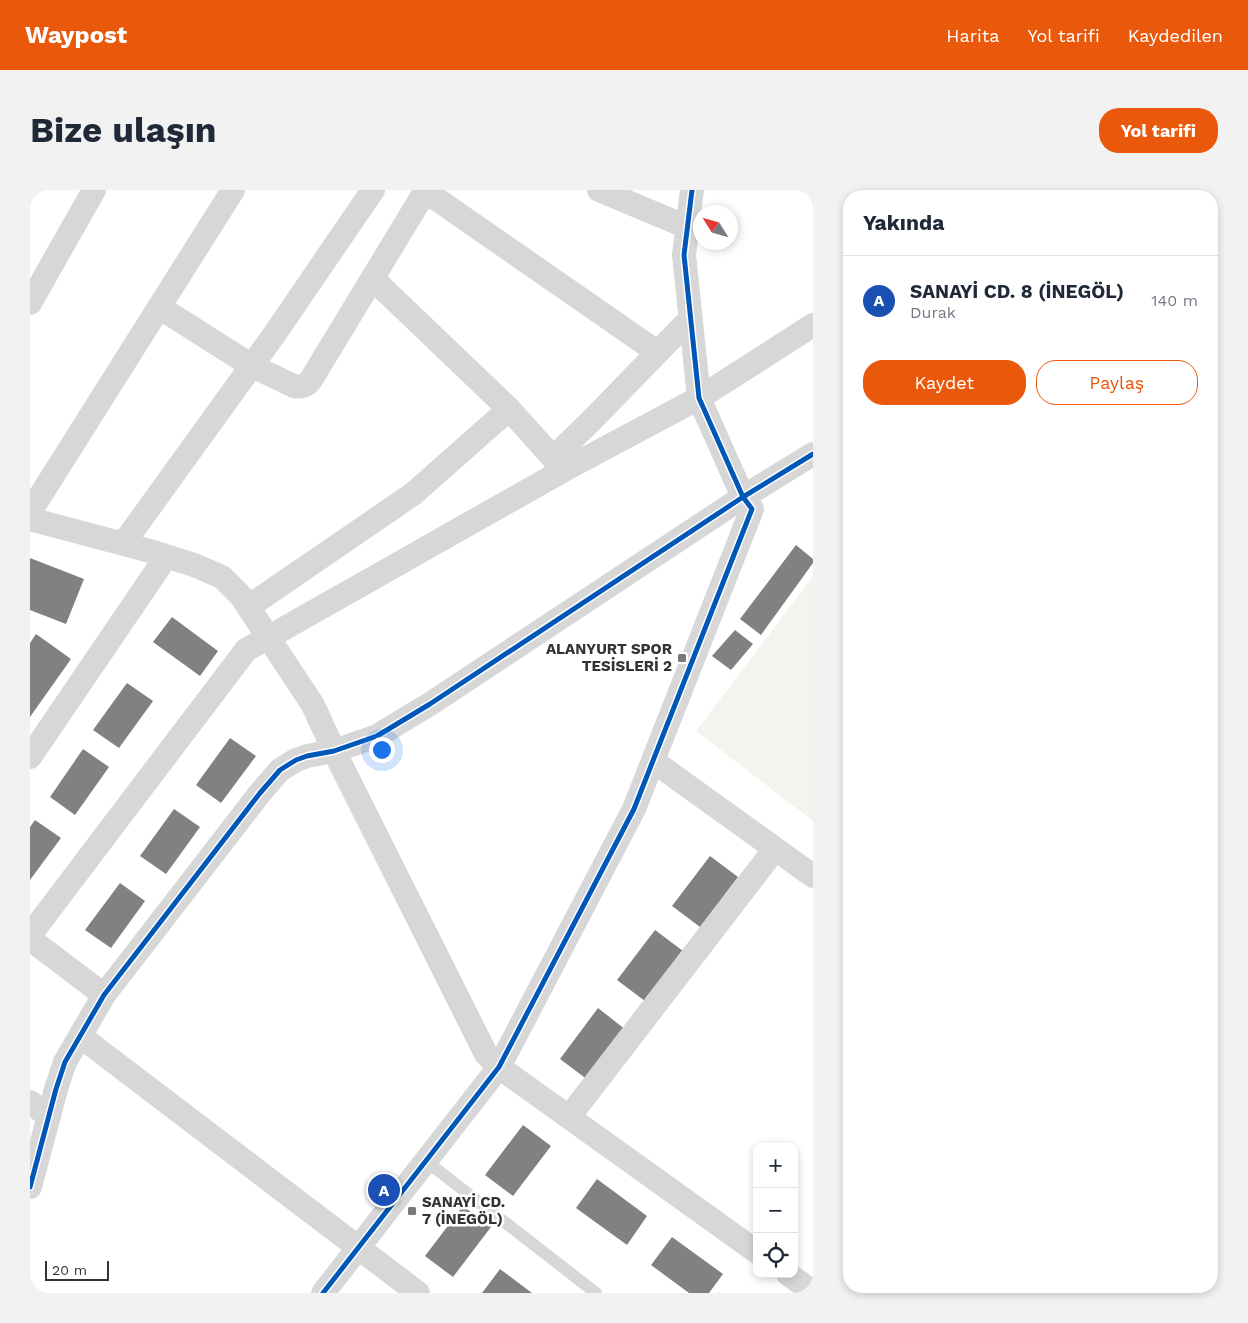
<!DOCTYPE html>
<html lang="tr">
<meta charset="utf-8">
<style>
:root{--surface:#fff;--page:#f2f2f3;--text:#1f2937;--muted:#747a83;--line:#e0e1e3;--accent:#ea580c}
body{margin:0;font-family:"Work Sans",sans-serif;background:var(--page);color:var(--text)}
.controls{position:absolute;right:15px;bottom:15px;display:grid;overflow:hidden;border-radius:10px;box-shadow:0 2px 8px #0003}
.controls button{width:45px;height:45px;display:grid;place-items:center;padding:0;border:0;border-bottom:1px solid var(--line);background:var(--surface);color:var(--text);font:25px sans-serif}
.compass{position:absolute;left:663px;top:15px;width:45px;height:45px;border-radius:50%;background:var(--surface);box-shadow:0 2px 8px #0003;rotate:307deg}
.scale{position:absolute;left:15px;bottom:12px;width:64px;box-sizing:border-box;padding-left:5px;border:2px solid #333;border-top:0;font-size:14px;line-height:18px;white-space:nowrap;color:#333;-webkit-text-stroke:4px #fff;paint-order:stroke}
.you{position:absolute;left:351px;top:559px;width:18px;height:18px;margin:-12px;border:4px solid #fff;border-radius:50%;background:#1a73e8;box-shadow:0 0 0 8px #1a73e833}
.badge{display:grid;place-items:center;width:32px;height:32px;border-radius:50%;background:var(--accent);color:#fff;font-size:16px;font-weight:700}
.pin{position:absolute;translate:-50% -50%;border:2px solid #fff;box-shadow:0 1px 5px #0006}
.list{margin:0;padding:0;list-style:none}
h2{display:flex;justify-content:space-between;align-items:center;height:65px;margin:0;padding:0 20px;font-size:21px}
h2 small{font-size:16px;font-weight:400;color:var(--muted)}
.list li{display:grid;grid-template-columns:32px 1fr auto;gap:15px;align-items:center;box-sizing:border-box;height:90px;padding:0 20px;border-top:1px solid var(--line)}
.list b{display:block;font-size:19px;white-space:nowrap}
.list p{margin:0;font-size:16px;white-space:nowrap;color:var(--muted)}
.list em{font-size:16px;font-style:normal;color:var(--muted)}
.actions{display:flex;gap:10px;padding:15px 20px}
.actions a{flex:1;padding:11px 0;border:1px solid var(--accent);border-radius:20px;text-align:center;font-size:18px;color:var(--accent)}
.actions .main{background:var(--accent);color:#fff}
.icon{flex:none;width:28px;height:28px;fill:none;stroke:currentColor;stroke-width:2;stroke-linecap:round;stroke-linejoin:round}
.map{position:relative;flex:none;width:783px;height:1103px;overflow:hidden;border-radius:20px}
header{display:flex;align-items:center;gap:30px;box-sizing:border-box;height:70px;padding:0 25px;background:var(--accent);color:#fff}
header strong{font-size:24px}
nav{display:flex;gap:28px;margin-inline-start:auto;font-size:18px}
.intro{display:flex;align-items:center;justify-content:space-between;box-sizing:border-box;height:120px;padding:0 30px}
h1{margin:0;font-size:35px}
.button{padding:12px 22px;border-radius:20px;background:var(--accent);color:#fff;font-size:18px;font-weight:700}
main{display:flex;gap:30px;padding:0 30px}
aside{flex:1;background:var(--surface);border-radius:20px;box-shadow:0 2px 8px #0003}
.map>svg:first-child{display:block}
.green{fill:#f1f5ed}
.building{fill:#818181}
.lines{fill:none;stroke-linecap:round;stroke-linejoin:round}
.lane{stroke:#d7d7d7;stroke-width:12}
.street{stroke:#d7d7d7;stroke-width:24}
.cycleway-casing{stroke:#fff;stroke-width:8}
.cycleway{stroke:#0057b8;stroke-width:5}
.poi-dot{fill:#7a7a7a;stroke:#fff;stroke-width:2}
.labels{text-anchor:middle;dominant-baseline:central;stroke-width:5;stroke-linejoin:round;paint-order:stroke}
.poi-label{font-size:15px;font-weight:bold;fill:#333;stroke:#fff;text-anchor:end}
</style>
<header>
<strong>Waypost</strong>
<nav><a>Harita</a><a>Yol tarifi</a><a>Kaydedilen</a></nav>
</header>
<div class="intro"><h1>Bize ulaşın</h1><a class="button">Yol tarifi</a></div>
<main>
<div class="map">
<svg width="783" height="1103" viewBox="0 0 783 1103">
<rect width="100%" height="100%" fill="#fff"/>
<path class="green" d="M783,386V631L666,541Z"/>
<path class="building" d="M766,355L783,369V373L731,445L710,429Z
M0,368L54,389L36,434L0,420Z
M142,427L188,461L170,486L123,452Z
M705,440L723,454L701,480L682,466Z
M6,444L41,469L0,527V453Z
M97,493L123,511L89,558L63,540Z
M200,548L226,566L191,613L166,595Z
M53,559L79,577L45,625L20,607Z
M144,619L170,637L136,684L110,666Z
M5,630L31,648L0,690V637Z
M680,666L708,687L670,737L642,716Z
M90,693L115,711L81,758L55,740Z
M625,740L653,761L615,811L587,790Z
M568,818L596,840L558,890L530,869Z
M493,935L521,956L483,1006L455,985Z
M567,989L617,1026L597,1055L546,1018Z
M433,1016L461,1037L423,1087L395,1066Z
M642,1047L693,1084L679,1103H659L621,1075Z
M470,1079L502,1103H452Z"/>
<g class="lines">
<path class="lane" d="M396,971L566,1103"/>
<path class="street" d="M569,0L657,37
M395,1L627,162
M343,89L479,219L534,280
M0,113L64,0
M129,117L222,176L264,196C272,198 278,195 282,188L396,0
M523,268L563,229L661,128
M0,322L203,0
M0,329L120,361L164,375L192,387L211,406L283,515L304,561L456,864L469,877L727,1062
M93,354L246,142L343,0
M218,417L383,304L479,219
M0,567L136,367
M623,571L783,686
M0,745L216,460L534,280L669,208L783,135
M0,749L74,805
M50,846L388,1103
M0,912L19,927
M539,927L745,659
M0,997L26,899L35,872L74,805L230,603L250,580L266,570L277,566L304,561L347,546L400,514L713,307L783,264
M758,1084L783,1102
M293,1103L469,877L604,619L722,319L713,307L669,208L654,65L662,0"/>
<defs>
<path id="cycleway" d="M0,997L26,899L35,872L74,805L230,603L250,580L266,570L277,566L304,561L347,546L400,514L713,307L783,264
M293,1103L469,877L604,619L722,319L713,307L669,208L654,65L662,0"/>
</defs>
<use href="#cycleway" class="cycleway-casing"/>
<use href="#cycleway" class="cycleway"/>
</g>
<g class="poi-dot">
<rect x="647" y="463" width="10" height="10" rx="2.5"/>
<rect x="377" y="1016" width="10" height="10" rx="2.5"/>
</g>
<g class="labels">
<g class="poi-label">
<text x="642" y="459">ALANYURT SPOR<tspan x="642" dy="17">TESİSLERİ 2</tspan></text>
<text x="392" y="1012" text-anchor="start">SANAYİ CD.<tspan x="392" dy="17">7 (İNEGÖL)</tspan></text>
</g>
</g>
</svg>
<div class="controls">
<button>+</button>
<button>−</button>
<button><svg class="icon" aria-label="locate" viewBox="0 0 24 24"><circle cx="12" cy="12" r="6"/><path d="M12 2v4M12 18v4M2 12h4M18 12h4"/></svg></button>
</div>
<svg class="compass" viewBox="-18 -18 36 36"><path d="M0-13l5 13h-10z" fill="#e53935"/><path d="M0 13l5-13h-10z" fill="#747a83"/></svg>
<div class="scale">20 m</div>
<div class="you"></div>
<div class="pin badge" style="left:354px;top:1000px;background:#1a4fb4">A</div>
</div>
<aside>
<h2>Yakında<small></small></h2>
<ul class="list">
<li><span class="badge" style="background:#1a4fb4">A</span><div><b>SANAYİ CD. 8 (İNEGÖL)</b><p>Durak</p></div><em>140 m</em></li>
</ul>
<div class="actions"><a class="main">Kaydet</a><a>Paylaş</a></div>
</aside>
</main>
